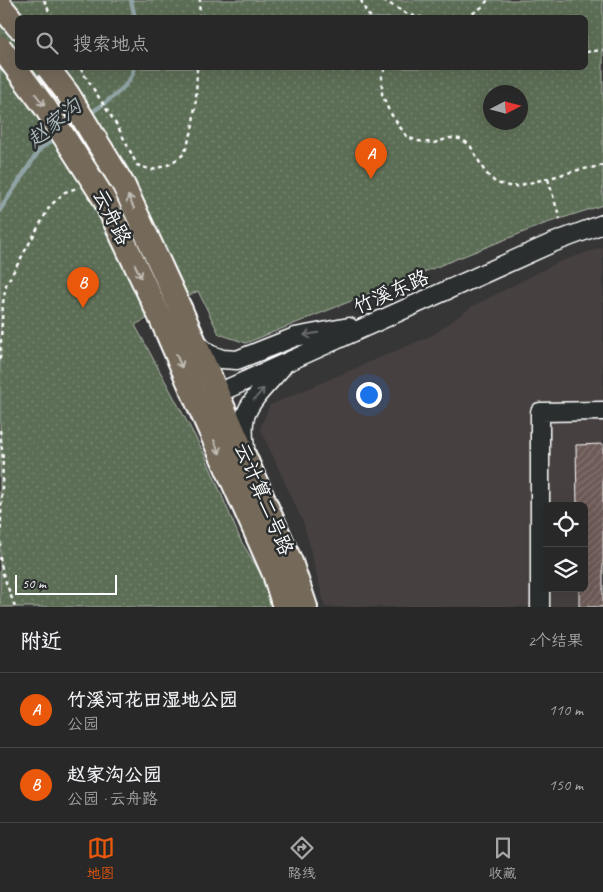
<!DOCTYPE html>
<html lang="zh">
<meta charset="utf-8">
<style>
:root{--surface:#292828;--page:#313030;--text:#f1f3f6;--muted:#a5a6a8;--line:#454445;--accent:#ea580c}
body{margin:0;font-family:Caveat,"LXGW WenKai TC",sans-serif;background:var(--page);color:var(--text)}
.controls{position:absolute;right:15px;bottom:15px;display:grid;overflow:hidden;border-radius:8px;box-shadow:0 5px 20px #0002}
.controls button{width:45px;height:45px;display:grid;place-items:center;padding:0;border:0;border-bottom:1px solid var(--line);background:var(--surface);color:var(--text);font:25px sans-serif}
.compass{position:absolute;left:483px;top:85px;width:45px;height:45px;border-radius:50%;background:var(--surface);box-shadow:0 5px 20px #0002;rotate:84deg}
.scale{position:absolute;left:15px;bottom:12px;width:102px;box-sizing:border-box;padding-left:5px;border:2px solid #fff;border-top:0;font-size:14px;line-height:18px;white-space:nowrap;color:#fff;-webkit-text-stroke:4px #2a2d2e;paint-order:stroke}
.you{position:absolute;left:368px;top:394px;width:18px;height:18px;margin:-12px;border:4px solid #fff;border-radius:50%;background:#1a73e8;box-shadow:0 0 0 8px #1a73e833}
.badge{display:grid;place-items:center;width:32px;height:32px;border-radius:50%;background:var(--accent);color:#fff;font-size:16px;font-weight:700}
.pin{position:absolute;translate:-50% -41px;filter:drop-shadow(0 1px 2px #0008)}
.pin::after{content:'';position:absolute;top:26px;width:18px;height:15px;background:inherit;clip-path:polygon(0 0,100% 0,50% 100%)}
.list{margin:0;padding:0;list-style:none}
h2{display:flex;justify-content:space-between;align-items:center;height:65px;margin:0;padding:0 20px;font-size:21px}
h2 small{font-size:16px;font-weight:400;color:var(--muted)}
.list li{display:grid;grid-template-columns:32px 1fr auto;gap:15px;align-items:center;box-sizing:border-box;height:75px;padding:0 20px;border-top:1px solid var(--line)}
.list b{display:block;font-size:19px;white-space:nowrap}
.list p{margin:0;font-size:16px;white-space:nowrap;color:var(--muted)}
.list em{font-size:16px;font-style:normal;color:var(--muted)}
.icon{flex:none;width:28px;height:28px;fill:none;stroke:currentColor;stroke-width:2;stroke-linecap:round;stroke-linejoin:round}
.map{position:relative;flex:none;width:603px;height:607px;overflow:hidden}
.search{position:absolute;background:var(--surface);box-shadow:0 5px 20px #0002;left:15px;right:15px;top:15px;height:55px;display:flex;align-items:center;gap:12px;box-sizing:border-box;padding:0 18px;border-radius:8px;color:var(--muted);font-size:19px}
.sheet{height:215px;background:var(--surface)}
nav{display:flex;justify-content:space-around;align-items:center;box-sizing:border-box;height:70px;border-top:1px solid var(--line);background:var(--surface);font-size:14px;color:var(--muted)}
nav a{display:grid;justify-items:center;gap:2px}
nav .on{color:var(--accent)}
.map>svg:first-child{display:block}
.built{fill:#474140;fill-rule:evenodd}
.grass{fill:url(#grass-dots);stroke:#aeb6ab;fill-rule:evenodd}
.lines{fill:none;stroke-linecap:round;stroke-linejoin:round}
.stream{stroke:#90a3a4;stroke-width:4.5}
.building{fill:url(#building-hatch);stroke:#fff}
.minor-casing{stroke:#fff;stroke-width:21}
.major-casing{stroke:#fff;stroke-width:26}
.path{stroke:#fff;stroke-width:2.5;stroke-dasharray:4 4;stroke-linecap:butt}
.minor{stroke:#2a2d2e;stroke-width:18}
.major{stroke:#746a5a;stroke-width:22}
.major-bridge-casing{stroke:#fff;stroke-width:26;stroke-linecap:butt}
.major-bridge{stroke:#746a5a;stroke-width:22}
.oneway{stroke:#c0bcb5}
.oneway2{stroke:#6a6c6d}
.labels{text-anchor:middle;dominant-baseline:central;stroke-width:5;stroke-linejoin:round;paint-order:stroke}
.street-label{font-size:20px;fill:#fff;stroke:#2a2d2e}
.water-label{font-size:21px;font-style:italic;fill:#acbabb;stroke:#2a2d2e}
</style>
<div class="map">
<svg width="603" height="607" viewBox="0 0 603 607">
<defs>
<pattern id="grass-dots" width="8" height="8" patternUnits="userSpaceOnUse" patternTransform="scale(1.25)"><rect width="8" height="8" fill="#5d6e57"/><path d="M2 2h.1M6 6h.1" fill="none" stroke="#758470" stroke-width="1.8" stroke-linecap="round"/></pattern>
<pattern id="building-hatch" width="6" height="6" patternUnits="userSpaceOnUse" patternTransform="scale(1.25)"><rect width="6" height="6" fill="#6c5a56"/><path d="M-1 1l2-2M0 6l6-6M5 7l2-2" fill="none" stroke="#82736f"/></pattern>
</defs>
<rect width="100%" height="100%" fill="#373636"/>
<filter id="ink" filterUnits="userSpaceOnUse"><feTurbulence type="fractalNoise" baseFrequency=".02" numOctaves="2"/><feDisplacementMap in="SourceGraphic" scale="10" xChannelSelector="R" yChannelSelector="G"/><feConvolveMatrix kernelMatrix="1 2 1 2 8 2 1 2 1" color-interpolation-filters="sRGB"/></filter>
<g filter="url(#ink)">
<path class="built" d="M603,247V607H325L304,524L260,428L270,405L433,335L473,306L559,262ZM547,506H584V588H547Z"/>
<path class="grass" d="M0,0H603V205L544,224L246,343L219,334L198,291L135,325L204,453L241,541L271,590L276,607H0ZM18,18H586V68H18ZM490,92H520V122H490Z"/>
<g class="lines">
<path class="stream" d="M131,0L135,18
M88,115C102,105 133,86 134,68
M0,210L40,149L57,137"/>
</g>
<path class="building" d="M603,444V607H579V588H584V506H577L576,445Z"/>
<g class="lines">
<defs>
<path id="minor" d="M196,343L209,354L222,359L237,360L295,337L349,327
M207,398L552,243L603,224
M245,448C244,438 242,428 245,417C250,399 271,381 282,367
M540,607V412L603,411"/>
<path id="major" d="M0,5L18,27
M181,310L291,562L306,607
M161,319L197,402L274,574L284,607"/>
</defs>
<use href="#minor" class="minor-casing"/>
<use href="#major" class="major-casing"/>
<path class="path" d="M44,0L52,18
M361,0L367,14L373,18
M383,0L409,15L426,18
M199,18L200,0
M466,18L482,7L488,0
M586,52L603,50
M80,68L118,127L137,165L152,170L170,164L184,154L192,131L196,98L197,68
M385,68L382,76V94L389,111L407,137L418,141L434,143L449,138L461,139L470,145L485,172L496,183L513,187L553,177L578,170L596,167L603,165
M548,179L560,219
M0,359L3,303L6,285L50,206L65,192L77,188
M0,430L3,459L0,548
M0,557L3,574L15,607"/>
<use href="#minor" class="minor"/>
<use href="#major" class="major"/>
<defs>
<path id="major-bridge" d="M0,47L45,107L103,197L161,319
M48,68L68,94L124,186L181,310"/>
</defs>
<use href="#major-bridge" class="major-bridge-casing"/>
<use href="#major-bridge" class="major-bridge"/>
</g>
<defs><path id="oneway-shaft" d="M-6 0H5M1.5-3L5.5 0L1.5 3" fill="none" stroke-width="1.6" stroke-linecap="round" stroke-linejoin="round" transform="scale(1.25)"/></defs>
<g class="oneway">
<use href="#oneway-shaft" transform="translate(40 100) rotate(53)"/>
<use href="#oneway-shaft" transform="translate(131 202) rotate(-115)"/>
<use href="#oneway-shaft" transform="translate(138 271) rotate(65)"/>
<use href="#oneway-shaft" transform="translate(179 361) rotate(67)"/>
<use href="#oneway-shaft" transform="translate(217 447) rotate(66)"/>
</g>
<g class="oneway2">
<use href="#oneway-shaft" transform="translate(311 334) rotate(170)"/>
<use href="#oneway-shaft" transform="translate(259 394) rotate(-49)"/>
</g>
</g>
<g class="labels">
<g class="street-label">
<text transform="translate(112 217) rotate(63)">云舟路</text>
<text transform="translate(391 292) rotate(-24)">竹溪东路</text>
<text transform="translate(264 499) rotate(67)">云计算二号路</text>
</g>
<g class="water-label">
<text transform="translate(54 123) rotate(-39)">赵家沟</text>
</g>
</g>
</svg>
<div class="controls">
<button><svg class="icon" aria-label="locate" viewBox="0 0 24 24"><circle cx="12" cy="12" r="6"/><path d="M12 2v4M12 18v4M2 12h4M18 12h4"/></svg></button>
<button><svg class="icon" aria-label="layers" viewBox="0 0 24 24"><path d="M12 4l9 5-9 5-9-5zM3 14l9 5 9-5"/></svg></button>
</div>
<svg class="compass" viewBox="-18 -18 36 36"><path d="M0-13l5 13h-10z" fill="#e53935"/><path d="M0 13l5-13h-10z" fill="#a5a6a8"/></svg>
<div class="scale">50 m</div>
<div class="you"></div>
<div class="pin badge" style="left:371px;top:179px">A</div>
<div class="pin badge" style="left:83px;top:308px">B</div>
<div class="search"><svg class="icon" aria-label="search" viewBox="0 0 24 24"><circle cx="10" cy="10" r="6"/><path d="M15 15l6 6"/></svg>搜索地点</div>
</div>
<section class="sheet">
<h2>附近<small>2个结果</small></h2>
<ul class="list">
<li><span class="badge">A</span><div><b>竹溪河花田湿地公园</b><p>公园</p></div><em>110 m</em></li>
<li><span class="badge">B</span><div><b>赵家沟公园</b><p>公园 · 云舟路</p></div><em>150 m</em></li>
</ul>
</section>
<nav>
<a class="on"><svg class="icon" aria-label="map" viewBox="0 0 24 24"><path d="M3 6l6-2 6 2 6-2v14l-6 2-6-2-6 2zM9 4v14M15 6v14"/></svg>地图</a>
<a><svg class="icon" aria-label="directions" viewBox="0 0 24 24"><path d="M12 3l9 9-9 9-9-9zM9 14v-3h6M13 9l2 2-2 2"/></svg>路线</a>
<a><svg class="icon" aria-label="saved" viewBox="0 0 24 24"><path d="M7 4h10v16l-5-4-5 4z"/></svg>收藏</a>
</nav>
